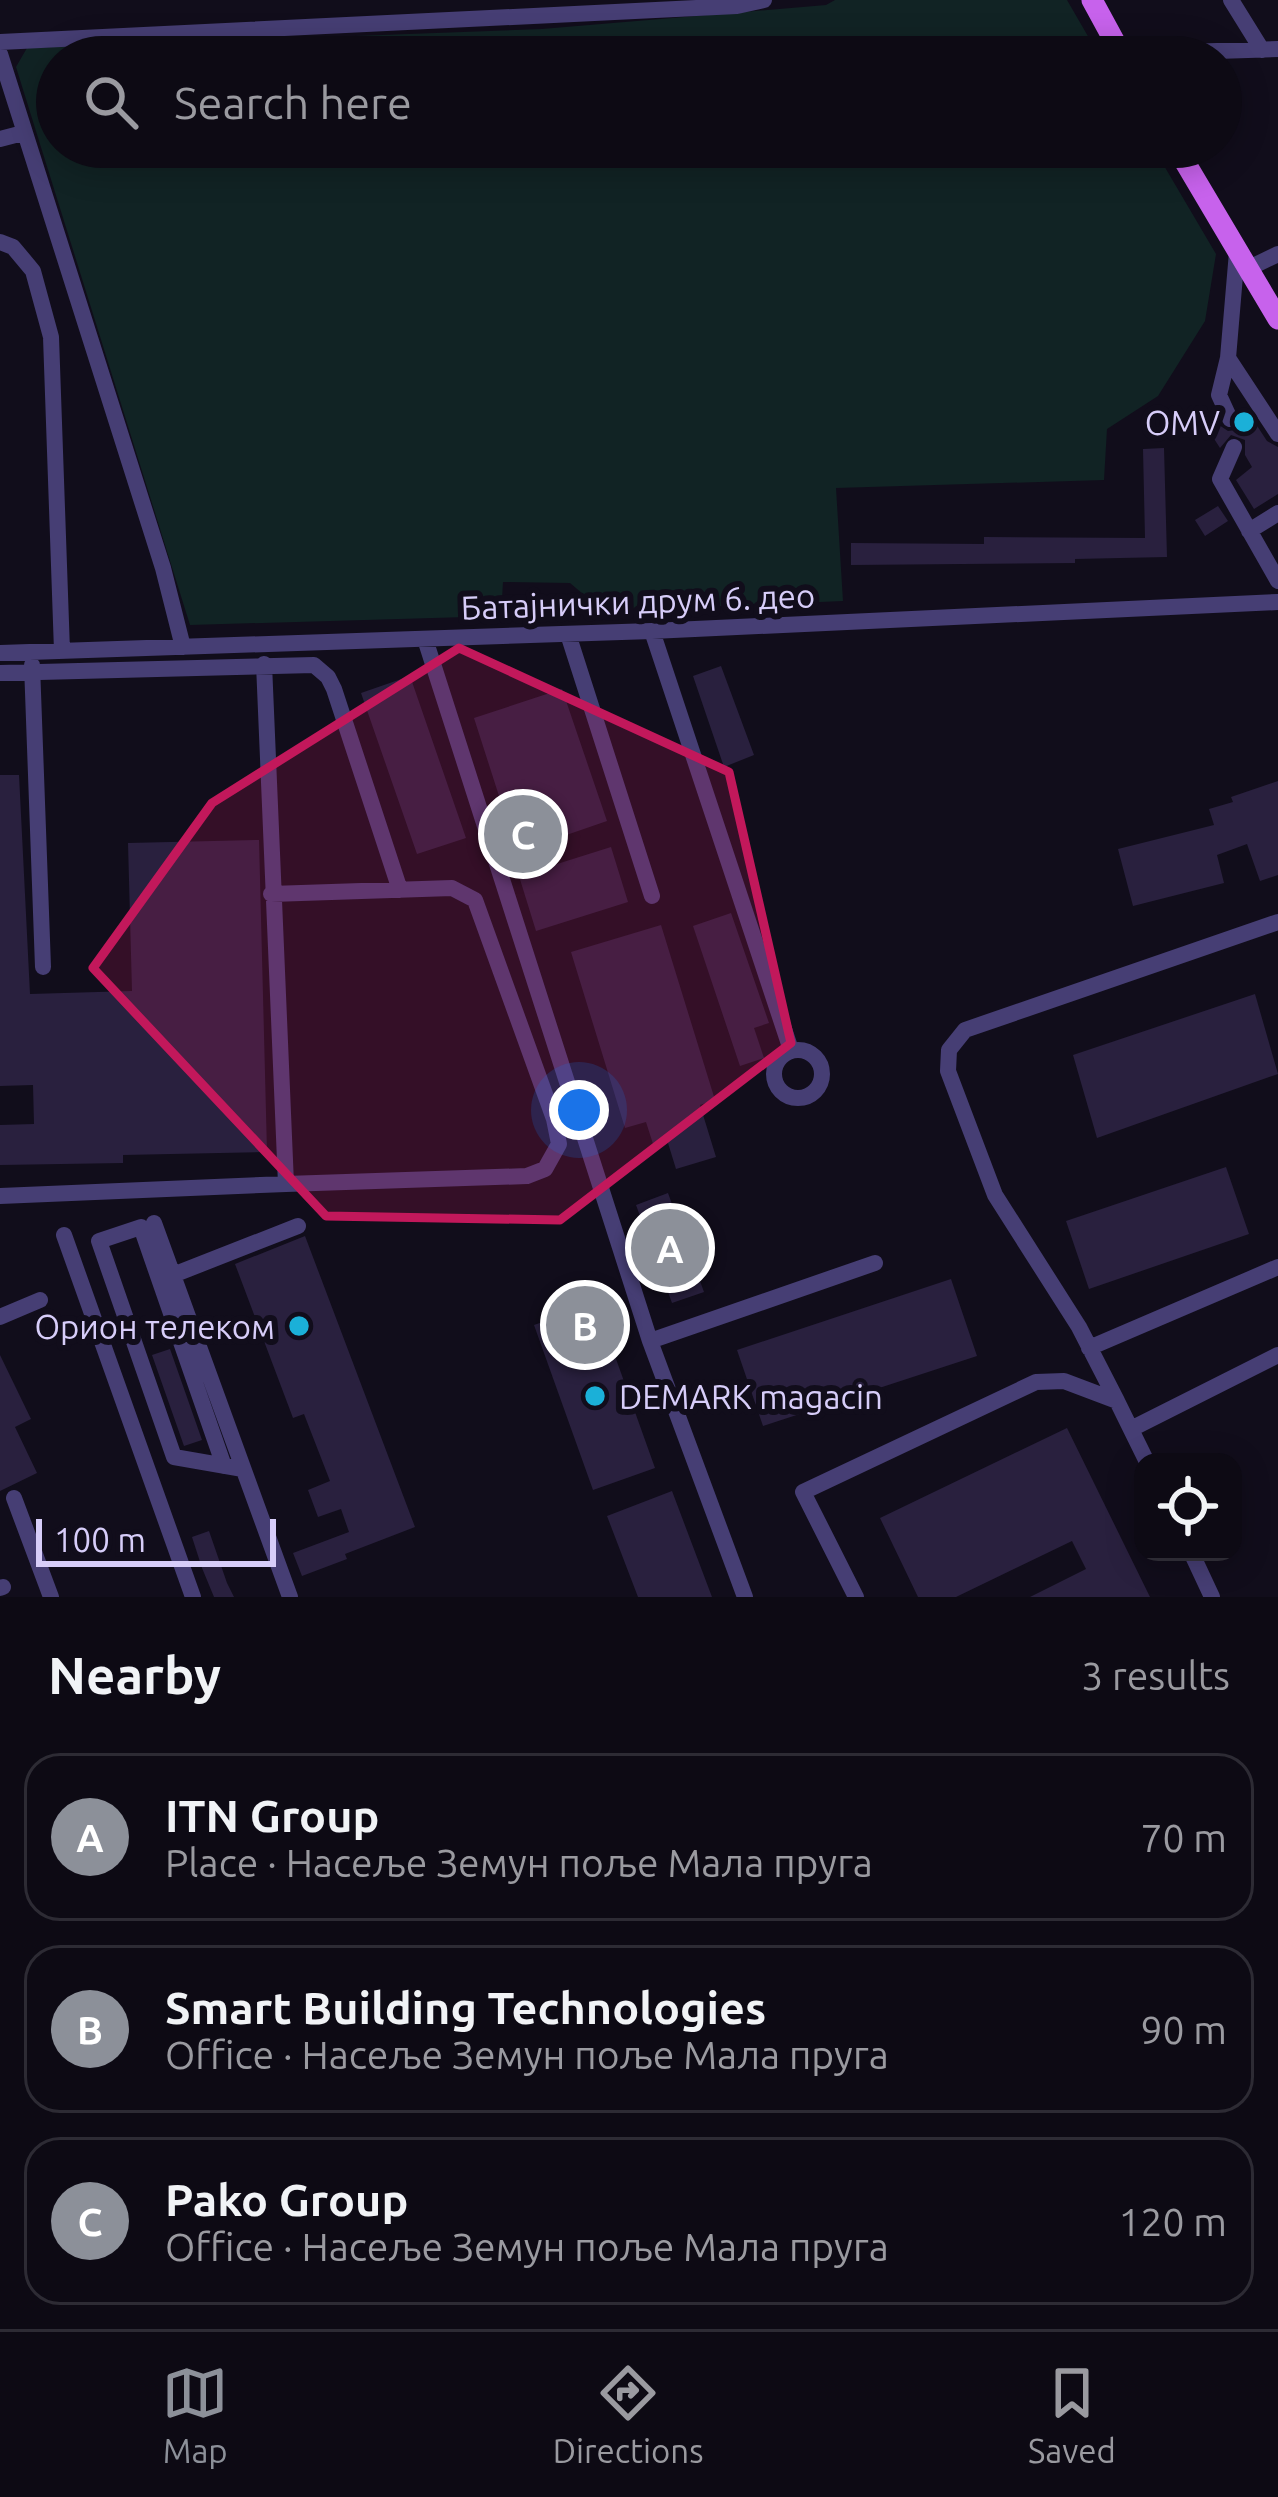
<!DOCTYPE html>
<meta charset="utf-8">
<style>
:root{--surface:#0d0a14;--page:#16131d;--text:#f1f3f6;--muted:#9a9aa0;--line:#2d2b34;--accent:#8c9099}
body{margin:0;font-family:Ubuntu,sans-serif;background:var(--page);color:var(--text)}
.controls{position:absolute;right:36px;bottom:36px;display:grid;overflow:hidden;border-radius:24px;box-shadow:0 6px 30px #0003}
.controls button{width:108px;height:108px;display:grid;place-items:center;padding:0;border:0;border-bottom:3px solid var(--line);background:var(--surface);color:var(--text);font:60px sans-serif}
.scale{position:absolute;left:36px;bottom:30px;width:240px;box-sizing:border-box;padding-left:12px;border:6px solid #d7cdf9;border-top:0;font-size:33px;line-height:42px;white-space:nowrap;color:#d7cdf9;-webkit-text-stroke:9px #110d1b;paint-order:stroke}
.you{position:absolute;left:579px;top:1110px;width:42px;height:42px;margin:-30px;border:9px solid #fff;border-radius:50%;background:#1a73e8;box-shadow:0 0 0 18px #1a73e833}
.badge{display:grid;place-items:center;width:78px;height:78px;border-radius:50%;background:var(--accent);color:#fff;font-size:39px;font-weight:700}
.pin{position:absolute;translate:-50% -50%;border:6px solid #fff;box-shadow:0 3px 12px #0006}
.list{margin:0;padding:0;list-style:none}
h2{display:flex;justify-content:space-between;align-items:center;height:156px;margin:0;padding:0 48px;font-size:51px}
h2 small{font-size:39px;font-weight:400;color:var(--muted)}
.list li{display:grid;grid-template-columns:78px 1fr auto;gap:36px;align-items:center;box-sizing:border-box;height:168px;margin:0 24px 24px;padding:0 24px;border:3px solid var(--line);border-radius:36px}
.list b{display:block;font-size:45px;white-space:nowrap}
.list p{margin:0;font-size:39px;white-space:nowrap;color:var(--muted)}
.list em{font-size:39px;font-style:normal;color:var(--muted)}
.icon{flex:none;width:66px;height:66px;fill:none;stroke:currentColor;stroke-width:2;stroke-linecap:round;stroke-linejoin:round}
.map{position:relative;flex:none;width:1278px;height:1597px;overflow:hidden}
.search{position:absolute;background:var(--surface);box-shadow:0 6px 30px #0003;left:36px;right:36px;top:36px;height:132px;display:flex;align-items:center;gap:30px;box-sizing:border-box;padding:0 42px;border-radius:66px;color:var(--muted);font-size:45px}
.sheet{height:732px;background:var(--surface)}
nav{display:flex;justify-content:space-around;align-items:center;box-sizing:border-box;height:168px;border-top:3px solid var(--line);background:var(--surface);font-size:33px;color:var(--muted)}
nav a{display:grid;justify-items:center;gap:6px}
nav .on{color:var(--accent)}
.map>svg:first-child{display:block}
.green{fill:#112324}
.building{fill:#29203e}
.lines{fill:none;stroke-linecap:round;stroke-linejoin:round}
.minor{stroke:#463e74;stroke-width:16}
.major{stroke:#c762ec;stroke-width:21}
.marked{fill:#c2185b;fill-opacity:0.2;stroke:#c2185b;stroke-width:9;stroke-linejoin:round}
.poi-dot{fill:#1bb0d8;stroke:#110d1b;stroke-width:4.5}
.labels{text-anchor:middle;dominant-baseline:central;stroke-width:12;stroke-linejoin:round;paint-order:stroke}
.poi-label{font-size:33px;fill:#d7cdf9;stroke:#110d1b;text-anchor:end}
.street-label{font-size:33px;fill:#d7cdf9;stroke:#110d1b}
</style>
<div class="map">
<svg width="1278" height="1597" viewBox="0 0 1278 1597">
<rect width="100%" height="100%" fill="#110d1b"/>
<path class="green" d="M835,0H1067L1100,57H57V147H1153L1216,254L1205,321L1158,396L1107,429L1104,480L836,488L843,601L603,611L570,583L503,582L501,616L190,625L16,67L27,48L542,29L826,5Z"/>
<path class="building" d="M1246,409L1267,441L1278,447V494L1254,509L1236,480L1252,467L1245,455V440L1231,435L1220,448L1209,431L1219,425L1228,431L1236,430L1242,421L1241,412Z
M1164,448L1167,557L1075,559V563L851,565V543L984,544V537L1145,538L1143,449Z
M1218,506L1228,521L1205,536L1195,520Z
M721,666L754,755L724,767L693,676Z
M410,676L466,838L417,854L361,693Z
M562,689L607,821L517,852L474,718Z
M0,775H19L30,994L132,991L128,843L259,840L267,1152L123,1155V1163L0,1165V1125L34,1124L33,1085L0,1086Z
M1278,781V875L1260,881L1247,844L1217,855L1224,883L1133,906L1118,849L1214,825L1209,809L1233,802L1231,797Z
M611,847L628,902L536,931L519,876Z
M731,913L769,1023L754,1028L764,1058L740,1066L693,926Z
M661,925L715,1100L700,1105L716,1157L676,1169L668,1143L654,1147L646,1122L625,1128L571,952Z
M1255,994L1278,1074L1097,1138L1073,1055Z
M1226,1167L1249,1234L1089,1289L1066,1221Z
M668,1193L704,1292L672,1303L636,1205Z
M305,1236L415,1527L345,1554L347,1559L302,1576L293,1553L349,1532L341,1509L318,1517L308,1490L330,1481L304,1414L293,1418L235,1264Z
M951,1279L977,1356L763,1426L737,1350Z
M596,1303L655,1468L593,1490L534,1325Z
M170,1349L202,1440L184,1446L152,1355Z
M0,1355L31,1419L15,1427L37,1473L0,1491Z
M1067,1428L1150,1597H1030L1086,1569L1072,1541L956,1597H918L880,1518Z
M672,1491L712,1597H638L607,1516Z
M209,1531L227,1583L234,1597H214L202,1568L192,1537Z"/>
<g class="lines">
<path class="minor" d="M1231,0L1262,50
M0,42L737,6L764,0
M0,54L163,568L183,647
M1122,54L1278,49
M0,139L23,133
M0,242L13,247L33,271L51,337L62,651
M1247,269L1278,254
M1228,358L1278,434
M1230,419L1219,395L1228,358L1237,252
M1234,447L1220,479L1278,581
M1249,531L1278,513
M652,631L791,1050
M568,634L652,896
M425,639L650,1341L745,1597
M0,653L652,631L1278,602
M32,665L43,967
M0,673L314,665L328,677L334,689L400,890
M271,894L452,888L475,900L554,1119L559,1144L545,1169L527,1176L286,1184
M774 1074a24 24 0 1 1 48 0a24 24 0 1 1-48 0Z
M0,1196L286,1184L264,664
M154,1223L290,1597
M64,1235L193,1597
M173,1275L298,1226
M0,1317L40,1300
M650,1341L875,1263
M1089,1348L1278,1267
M1117,1401L1079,1327L995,1195L948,1071L949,1050L965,1030L1278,922
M1131,1429L1278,1355
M224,1466L141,1227L99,1241L174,1457L243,1469
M14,1498L51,1597
M1191,1552L1212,1597
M0,1588L3,1587
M856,1597L803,1492L1036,1382L1064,1381L1117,1401L1147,1462"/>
<path class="major" d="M1092,0L1123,57
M1176,147L1278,319"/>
</g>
<path class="marked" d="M459,648L729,772L791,1043L560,1220L326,1216L93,968L212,803Z"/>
<g class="poi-dot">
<circle cx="1244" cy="422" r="12"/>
<circle cx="299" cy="1326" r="12"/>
<circle cx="595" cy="1396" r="12"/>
</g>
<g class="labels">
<g class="poi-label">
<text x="1220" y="422">OMV</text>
<text x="275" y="1326">Орион телеком</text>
<text x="619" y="1396" text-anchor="start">DEMARK magacin</text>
</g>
<g class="street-label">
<text transform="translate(638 601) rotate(-2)">Батајнички друм 6. део</text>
</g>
</g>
</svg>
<div class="controls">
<button><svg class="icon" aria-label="locate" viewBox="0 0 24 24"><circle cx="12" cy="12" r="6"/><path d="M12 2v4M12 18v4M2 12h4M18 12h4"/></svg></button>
</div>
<div class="scale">100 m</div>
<div class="you"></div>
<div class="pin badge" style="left:670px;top:1248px">A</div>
<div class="pin badge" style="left:585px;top:1325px">B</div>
<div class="pin badge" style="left:523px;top:834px">C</div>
<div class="search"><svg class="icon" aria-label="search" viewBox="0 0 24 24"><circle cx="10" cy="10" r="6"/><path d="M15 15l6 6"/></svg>Search here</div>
</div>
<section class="sheet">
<h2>Nearby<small>3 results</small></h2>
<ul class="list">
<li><span class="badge">A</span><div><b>ITN Group</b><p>Place · Насеље Земун поље Мала пруга</p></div><em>70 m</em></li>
<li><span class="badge">B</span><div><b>Smart Building Technologies</b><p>Office · Насеље Земун поље Мала пруга</p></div><em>90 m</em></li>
<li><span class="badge">C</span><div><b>Pako Group</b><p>Office · Насеље Земун поље Мала пруга</p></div><em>120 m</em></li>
</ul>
</section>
<nav>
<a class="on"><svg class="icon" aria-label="map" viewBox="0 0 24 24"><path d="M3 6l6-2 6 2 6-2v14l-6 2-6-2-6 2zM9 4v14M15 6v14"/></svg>Map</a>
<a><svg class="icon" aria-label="directions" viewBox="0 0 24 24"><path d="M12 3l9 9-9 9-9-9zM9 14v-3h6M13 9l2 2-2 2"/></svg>Directions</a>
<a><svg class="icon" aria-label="saved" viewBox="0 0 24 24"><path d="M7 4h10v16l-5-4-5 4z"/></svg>Saved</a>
</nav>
